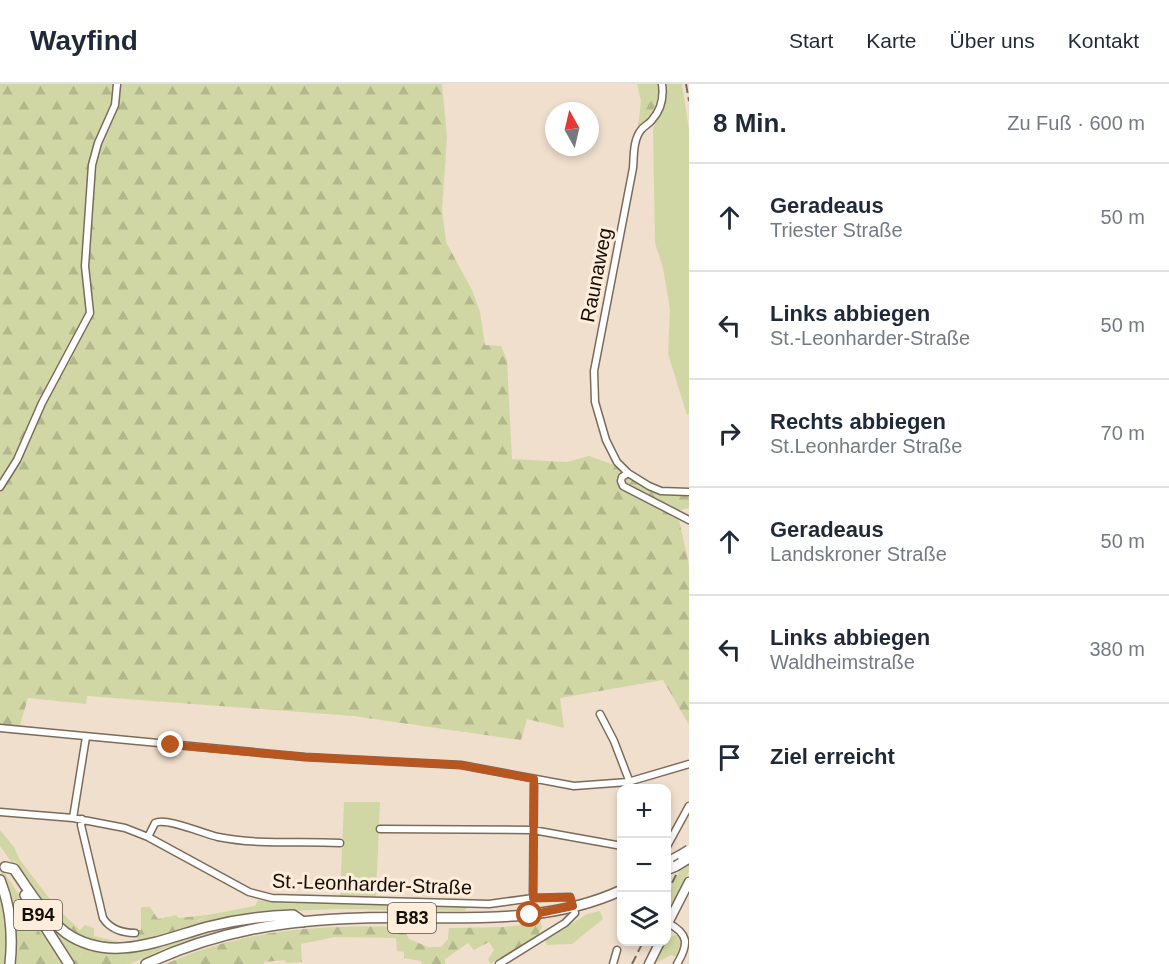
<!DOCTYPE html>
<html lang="de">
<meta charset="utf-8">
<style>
:root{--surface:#fff;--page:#f2f2f3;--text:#1f2937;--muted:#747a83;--line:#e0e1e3}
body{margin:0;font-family:Arial,sans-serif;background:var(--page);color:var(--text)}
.controls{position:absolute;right:18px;bottom:18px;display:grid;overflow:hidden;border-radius:12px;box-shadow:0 3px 9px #0003}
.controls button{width:54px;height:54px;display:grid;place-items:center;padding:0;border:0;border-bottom:2px solid var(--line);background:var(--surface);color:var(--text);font:30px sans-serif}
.compass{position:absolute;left:545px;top:18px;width:54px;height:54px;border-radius:50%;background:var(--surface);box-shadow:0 3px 9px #0003;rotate:352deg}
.stop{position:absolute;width:18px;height:18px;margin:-14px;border:4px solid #b95620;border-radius:50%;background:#fff}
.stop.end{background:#b95620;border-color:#fff;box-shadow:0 2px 6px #0008}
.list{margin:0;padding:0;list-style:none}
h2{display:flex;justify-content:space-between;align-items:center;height:78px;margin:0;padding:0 24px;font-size:26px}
h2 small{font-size:20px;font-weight:400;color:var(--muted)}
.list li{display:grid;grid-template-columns:39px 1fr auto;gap:18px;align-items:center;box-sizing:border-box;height:108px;padding:0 24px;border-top:2px solid var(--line)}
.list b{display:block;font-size:22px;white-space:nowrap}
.list p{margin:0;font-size:20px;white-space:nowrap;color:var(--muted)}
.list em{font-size:20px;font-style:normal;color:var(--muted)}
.icon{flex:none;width:33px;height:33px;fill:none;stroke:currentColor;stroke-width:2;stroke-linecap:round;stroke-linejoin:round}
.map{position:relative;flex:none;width:689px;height:880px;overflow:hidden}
header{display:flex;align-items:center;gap:36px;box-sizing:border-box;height:84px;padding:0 30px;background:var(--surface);border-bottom:2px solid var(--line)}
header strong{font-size:28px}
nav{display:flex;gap:33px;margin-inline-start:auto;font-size:21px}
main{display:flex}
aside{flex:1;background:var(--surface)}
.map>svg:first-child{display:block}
.green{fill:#d1d7a4}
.forest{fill:url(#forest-firs)}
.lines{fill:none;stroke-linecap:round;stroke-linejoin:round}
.street-casing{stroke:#7a6b5b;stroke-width:9}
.secondary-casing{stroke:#7a6b5b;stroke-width:11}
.primary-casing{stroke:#7a6b5b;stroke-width:12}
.street{stroke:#fff;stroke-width:6}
.secondary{stroke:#fff;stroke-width:8}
.primary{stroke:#fff;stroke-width:9}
.rail{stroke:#756a5f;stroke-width:2;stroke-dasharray:9 4.5;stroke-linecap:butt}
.primary-bridge-casing{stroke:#7a6b5b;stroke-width:12;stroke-linecap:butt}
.primary-bridge{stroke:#fff;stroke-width:9}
.route{stroke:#b95620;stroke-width:8}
.labels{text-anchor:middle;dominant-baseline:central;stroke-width:6;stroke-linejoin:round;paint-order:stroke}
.shield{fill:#feedda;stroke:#5a5147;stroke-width:1.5}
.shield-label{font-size:18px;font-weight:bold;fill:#140e08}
.street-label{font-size:20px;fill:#140e08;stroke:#feedda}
</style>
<header>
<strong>Wayfind</strong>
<nav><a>Start</a><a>Karte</a><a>Über uns</a><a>Kontakt</a></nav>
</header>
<main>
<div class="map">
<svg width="689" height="880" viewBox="0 0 689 880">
<defs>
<pattern id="forest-firs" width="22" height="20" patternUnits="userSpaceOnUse" patternTransform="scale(1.5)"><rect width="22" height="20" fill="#d1d7a4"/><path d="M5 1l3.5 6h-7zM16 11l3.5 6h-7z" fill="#b3b78c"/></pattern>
</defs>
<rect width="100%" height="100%" fill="#f0dfcd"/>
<path class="green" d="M665,0H682L689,46V330L687,331L668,270L670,225L663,184L655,159L653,45L664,19Z
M344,718H380L376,813H340Z
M0,746L14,763L20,776H13L52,828L75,850L66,845L34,810L0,762Z
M689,779V788L667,834C666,815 672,790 689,779Z
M0,783L47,851L64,880H60L48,860L17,841L16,880H13L4,799Z
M0,803L7,833V880H0Z
M258,816L280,819L473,822L466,825L465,827L337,825L288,827L166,852L206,833L207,831L255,822Z
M600,827L603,835L572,860L547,861L545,856L587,830Z
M51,842L82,862L80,871L73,878Z
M228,842L166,864L130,880H127L136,876L121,872L120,869C157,867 192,849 228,842Z
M677,851L682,855V866L677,873L671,871L656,879C661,867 663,852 677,851Z"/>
<path class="forest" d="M0,0H442L447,53L442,126L446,158L472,206L480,228L485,261L501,262L507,276L512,375L567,378L589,372L617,382L637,399L663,409L689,410V424L677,427L689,481V641L663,596L560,614L564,644L527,635L521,656L353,632L87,612L86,620L28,614L20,641L17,644L0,640Z
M637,0H658C660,19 652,31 638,44L641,16Z
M13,775L20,776L56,823L80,846L85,841L94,844V852L124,859L137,857L136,846H141V823H150L158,835L176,831L179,834L207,831L206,833L198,836L196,840L137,861L95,860L75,850L65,842L52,828Z
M30,835L48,860L60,880H16L17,841Z
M541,839L542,843L537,853L490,880L488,875L494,866L489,858L474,866L468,859L445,875V880H422L421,877L404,874V868L397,867L396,854L335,853L301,860L302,878L286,879L285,876L264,878V880H166C245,845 318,841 403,843L409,855L428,863H441L448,855L449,844L504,843Z
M82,862L97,867L120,869L122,872L135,871L136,876L127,880H74L73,878L80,871Z"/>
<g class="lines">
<defs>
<path id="street" d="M662,0C664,14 661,26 652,36C649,40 644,42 641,46C633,56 634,72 633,84L594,287L595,318L606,356L617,378L628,389L649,402L661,407L689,408
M628,389L622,393L621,397L623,402L689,436
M0,403L17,376L42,319L90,229L85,182L92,81L98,59L115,21L117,0
M600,630L614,657L632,704
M0,644L305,673L461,681L574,702L628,698L689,680
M0,728L73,734L125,744L148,753L249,808L272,814L489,820L533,814L570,813L575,829L565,839L499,880
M73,734L86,653
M82,735L81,741L103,834C110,845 123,849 135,849
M380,745L533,746L622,762
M148,753L155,739C166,733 204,750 218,753C258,761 299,757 340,759
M666,764L689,722
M533,814L534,695
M668,839C689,850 689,860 677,880
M613,880L617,866"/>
<path id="secondary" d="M666,843L689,798
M649,880L660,858"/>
<path id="primary" d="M666,779L681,771
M5,783L14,785C29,807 44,832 66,849C111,880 160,856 207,843C235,836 264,832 293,831L303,838
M666,786L676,782
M0,796C11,823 13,851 10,880
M25,811L69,880
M146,880C216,847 285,836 362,834C449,831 540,844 622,806"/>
</defs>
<use href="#street" class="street-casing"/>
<use href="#secondary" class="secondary-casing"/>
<use href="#primary" class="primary-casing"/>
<use href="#street" class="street"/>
<use href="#secondary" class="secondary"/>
<use href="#primary" class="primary"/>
<path class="rail" d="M686,0L689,17
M666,811L689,765
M632,880L643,858"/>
<defs>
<path id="primary-bridge" d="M681,771L689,766
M676,782L689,774"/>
</defs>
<use href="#primary-bridge" class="primary-bridge-casing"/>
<use href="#primary-bridge" class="primary-bridge"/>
</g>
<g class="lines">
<path class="route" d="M171,661L305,673L461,681L534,695L533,814L570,813L573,822L530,831"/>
</g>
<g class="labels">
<g class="shield">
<rect x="14" y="816" width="48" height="30" rx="4.5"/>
<rect x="388" y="819" width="48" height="30" rx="4.5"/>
</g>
<g class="shield-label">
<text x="38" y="831">B94</text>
<text x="412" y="834">B83</text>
</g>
<g class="street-label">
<text transform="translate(596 191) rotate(-79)">Raunaweg</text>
<text transform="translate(372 800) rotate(2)">St.-Leonharder-Straße</text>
</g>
</g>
</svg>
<div class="controls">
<button>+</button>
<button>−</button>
<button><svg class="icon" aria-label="layers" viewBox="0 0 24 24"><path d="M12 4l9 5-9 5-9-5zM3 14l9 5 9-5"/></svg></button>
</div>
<svg class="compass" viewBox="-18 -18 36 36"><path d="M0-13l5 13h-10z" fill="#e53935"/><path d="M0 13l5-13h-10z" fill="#747a83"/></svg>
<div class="stop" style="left:530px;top:831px"></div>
<div class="stop end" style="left:171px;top:661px"></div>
</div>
<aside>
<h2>8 Min.<small>Zu Fuß · 600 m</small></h2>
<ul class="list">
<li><svg class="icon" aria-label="ahead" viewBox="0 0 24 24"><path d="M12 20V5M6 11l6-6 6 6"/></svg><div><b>Geradeaus</b><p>Triester Straße</p></div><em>50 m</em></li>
<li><svg class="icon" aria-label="left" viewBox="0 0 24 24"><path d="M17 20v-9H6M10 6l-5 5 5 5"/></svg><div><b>Links abbiegen</b><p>St.-Leonharder-Straße</p></div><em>50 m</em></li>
<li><svg class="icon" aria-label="right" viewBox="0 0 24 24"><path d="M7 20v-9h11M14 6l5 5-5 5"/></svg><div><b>Rechts abbiegen</b><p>St.Leonharder Straße</p></div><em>70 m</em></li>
<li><svg class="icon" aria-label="ahead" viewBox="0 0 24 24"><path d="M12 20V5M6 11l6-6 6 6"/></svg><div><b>Geradeaus</b><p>Landskroner Straße</p></div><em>50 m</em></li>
<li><svg class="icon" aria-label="left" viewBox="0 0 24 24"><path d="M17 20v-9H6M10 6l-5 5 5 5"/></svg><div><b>Links abbiegen</b><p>Waldheimstraße</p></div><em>380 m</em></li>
<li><svg class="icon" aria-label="arrive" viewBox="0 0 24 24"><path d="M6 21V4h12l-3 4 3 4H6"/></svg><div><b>Ziel erreicht</b></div></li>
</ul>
</aside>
</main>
